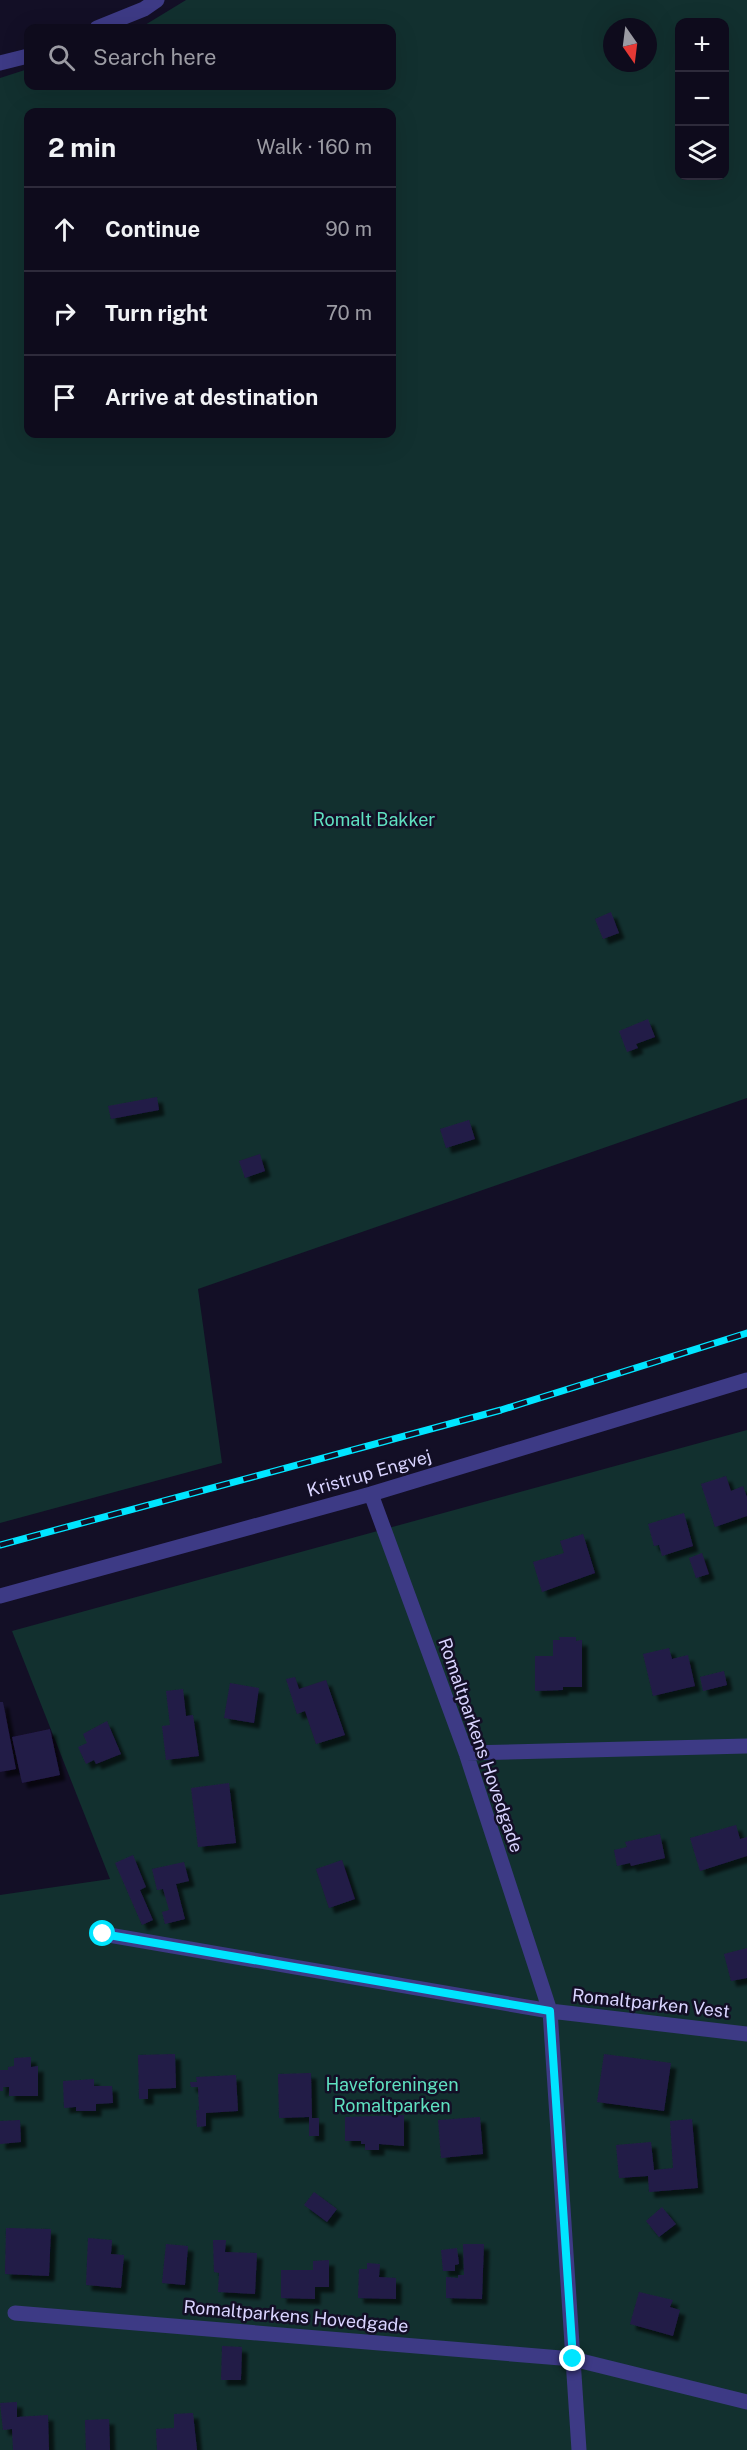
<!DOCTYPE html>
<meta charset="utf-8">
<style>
:root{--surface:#0e0b1c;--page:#171425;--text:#f1f3f6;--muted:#9b9ba3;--line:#2e2b3b}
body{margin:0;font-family:"Public Sans",sans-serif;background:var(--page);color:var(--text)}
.controls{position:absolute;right:18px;top:18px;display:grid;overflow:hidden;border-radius:12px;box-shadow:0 6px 24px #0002}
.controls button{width:54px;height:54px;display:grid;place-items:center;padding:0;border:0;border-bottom:2px solid var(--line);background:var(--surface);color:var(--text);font:30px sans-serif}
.compass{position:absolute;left:603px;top:18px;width:54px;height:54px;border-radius:50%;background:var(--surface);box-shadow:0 6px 24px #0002;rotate:166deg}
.stop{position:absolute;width:18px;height:18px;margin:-14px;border:4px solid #00e5ff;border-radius:50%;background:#fff}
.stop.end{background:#00e5ff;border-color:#fff;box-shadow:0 2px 6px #0008}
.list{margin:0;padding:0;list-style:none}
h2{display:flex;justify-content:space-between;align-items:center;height:78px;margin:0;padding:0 24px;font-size:26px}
h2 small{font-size:20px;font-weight:400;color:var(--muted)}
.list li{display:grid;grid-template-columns:39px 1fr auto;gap:18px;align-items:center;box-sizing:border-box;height:84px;padding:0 24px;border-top:2px solid var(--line)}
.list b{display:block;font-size:22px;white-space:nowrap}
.list em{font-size:20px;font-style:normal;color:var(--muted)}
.icon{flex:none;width:33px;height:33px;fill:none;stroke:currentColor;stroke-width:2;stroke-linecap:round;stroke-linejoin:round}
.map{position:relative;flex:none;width:747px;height:2450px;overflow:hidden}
.search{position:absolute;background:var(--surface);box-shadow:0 6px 24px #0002;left:24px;top:24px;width:372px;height:66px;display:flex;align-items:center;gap:15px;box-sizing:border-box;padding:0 21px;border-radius:12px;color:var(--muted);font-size:22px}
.panel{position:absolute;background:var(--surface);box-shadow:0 6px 24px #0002;left:24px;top:108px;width:372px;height:330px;border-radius:12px}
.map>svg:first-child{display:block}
.green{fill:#12302f;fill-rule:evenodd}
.building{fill:#241b47;filter:url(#shadow)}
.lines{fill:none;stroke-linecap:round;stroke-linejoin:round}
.minor{stroke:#3d3a85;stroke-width:15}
.rail-casing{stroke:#00e5ff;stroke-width:7}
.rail{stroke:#130f26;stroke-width:4.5;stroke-dasharray:14;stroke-linecap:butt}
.route{stroke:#00e5ff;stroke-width:8}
.labels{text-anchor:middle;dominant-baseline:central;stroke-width:5;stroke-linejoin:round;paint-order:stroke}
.park-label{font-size:18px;fill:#5fe0c0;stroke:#130f26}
.street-label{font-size:18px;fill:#d9d4ff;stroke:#130f26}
</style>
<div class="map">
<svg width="747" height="2450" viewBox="0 0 747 2450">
<defs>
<filter id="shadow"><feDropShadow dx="5.5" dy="5.5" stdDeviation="1.5" flood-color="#0009"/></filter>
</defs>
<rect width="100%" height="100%" fill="#130f26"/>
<path class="green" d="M186,0H747V1098L198,1289L222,1463L0,1523V78L28,69V86H392V28H140ZM680,22H724V176H680ZM612,27H648V63H612ZM28,112H392V434H28Z
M747,1430V2450H0V1895L110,1879L12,1631Z"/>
<path class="building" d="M611,912L619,933L603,939L595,919Z
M648,1019L655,1037L636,1044L638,1048L627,1052L619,1031Z
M157,1097L159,1110L111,1119L108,1106Z
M469,1120L475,1139L446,1148L440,1129Z
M260,1154L265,1171L245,1178L239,1161Z
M726,1476L731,1491L743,1486L747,1497V1516L715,1527L701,1484Z
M684,1513L693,1546L662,1556L659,1545L654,1546L648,1524Z
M583,1534L595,1573L542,1592L533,1562L564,1553L560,1541Z
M702,1553L709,1574L696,1578L689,1558Z
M559,1637H576V1641L582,1640V1687H563V1690L535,1691V1656H553V1640H560Z
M669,1648L672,1659L688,1655L695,1686L653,1696L643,1654Z
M724,1671L727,1685L703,1691L700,1677Z
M295,1677L299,1689L326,1680L345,1735L316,1744L305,1711L297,1714L286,1679Z
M230,1683L259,1688L254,1723L224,1718Z
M183,1689L186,1716L193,1715L199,1756L166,1760L162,1726L170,1725L166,1691Z
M0,1702H3L16,1769L0,1772Z
M107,1721L121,1754L96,1764L94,1760L86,1764L78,1747L87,1743L83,1734Z
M50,1729L60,1775L22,1783L12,1737Z
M229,1783L236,1843L198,1847L191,1788Z
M736,1825L740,1839L747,1837V1856L700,1871L690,1838Z
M660,1834L665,1858L631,1866L630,1863L617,1866L614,1850L627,1847L625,1842Z
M133,1855L146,1887L140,1890L153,1920L142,1925L115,1863Z
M342,1860L355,1899L329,1908L316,1869Z
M184,1862L189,1881L176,1884L185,1919L165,1924L162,1912L169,1910L163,1889L157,1890L152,1869Z
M747,1948V1978L731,1981L724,1954Z
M175,2054L176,2088L148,2089V2099H139L138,2055Z
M604,2054L671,2063L664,2111L597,2102Z
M31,2057V2067L38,2066V2096H9V2087H3V2091H0V2070H8V2067L14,2066V2058Z
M311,2073L312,2118H319V2136H309V2117L279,2118L278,2074Z
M236,2075L238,2111L206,2113V2126L197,2127L196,2110H199L198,2087H191L190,2082H197L196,2077Z
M94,2079V2086H112L113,2103L96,2104V2111H76V2107L64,2108L63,2081Z
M404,2115V2146L379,2144V2150H365V2144H361V2141H345V2117Z
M480,2117L483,2154L441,2158L438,2120Z
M692,2119L698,2188L649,2192L648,2176L619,2178L616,2145L651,2142L654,2170L673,2168L670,2121Z
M20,2120L21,2142L0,2144V2121Z
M314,2192L337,2209L327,2222L304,2205Z
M662,2207L676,2224L659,2237L646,2221Z
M6,2228L51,2229L49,2276L5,2274Z
M88,2238L112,2240L111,2254L124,2255L121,2288L86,2285Z
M213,2240H226L225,2252L257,2253L255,2294L218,2292L219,2273L214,2272Z
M166,2244L188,2246L185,2285L162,2283Z
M463,2244H484L482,2299L446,2298V2277L458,2278V2275H464Z
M457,2248L459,2264L455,2265V2271H443L441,2250Z
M329,2260V2287H315V2299L281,2298V2270H313V2261Z
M367,2263L380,2264L379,2277L396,2278V2299L358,2298L359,2269H367Z
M639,2292L673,2300L670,2307L680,2310L673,2336L630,2324Z
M222,2346L242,2347L241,2380H221Z
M17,2402V2417L48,2415L49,2450H13L12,2429L3,2430L0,2403Z
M193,2413L197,2450H157L156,2429L174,2428V2414Z
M109,2419L110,2450H86L85,2420Z"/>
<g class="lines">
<path class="minor" d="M97,28L144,9L157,0
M0,63L28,56
M371,1494L466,1753L550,2011L579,2450
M0,1596L371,1494L747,1380
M466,1753L747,1746
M103,1934L550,2011L747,2034
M15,2313L573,2359L747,2402"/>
<defs>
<path id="rail" d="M0,1545L501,1410L747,1333"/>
</defs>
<use href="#rail" class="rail-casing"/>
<use href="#rail" class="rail"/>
</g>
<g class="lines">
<path class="route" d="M103,1934L550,2011L573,2359"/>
</g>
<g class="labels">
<g class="park-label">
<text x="374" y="819">Romalt Bakker</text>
<text x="392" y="2084">Haveforeningen<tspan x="392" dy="21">Romaltparken</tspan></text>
</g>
<g class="street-label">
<text transform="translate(369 1473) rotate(-16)">Kristrup Engvej</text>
<text transform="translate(481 1745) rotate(71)">Romaltparkens Hovedgade</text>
<text transform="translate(651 2003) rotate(6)">Romaltparken Vest</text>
<text transform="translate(296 2316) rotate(5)">Romaltparkens Hovedgade</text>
</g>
</g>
</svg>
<div class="controls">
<button>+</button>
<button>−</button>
<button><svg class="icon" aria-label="layers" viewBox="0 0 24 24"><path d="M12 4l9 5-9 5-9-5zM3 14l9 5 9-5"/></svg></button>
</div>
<svg class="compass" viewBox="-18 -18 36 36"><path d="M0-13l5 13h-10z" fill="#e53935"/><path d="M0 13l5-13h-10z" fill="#9b9ba3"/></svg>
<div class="stop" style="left:103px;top:1934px"></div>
<div class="stop end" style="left:573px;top:2359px"></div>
<div class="search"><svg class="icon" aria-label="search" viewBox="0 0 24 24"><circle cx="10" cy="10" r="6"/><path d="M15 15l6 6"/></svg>Search here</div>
<section class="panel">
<h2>2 min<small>Walk · 160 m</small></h2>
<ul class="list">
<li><svg class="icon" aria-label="ahead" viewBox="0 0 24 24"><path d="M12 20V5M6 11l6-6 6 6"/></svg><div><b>Continue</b></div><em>90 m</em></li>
<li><svg class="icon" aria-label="right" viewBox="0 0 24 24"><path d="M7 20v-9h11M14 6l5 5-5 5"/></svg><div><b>Turn right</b></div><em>70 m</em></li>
<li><svg class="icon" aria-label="arrive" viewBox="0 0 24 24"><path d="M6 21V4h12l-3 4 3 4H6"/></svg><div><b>Arrive at destination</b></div></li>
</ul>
</section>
</div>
